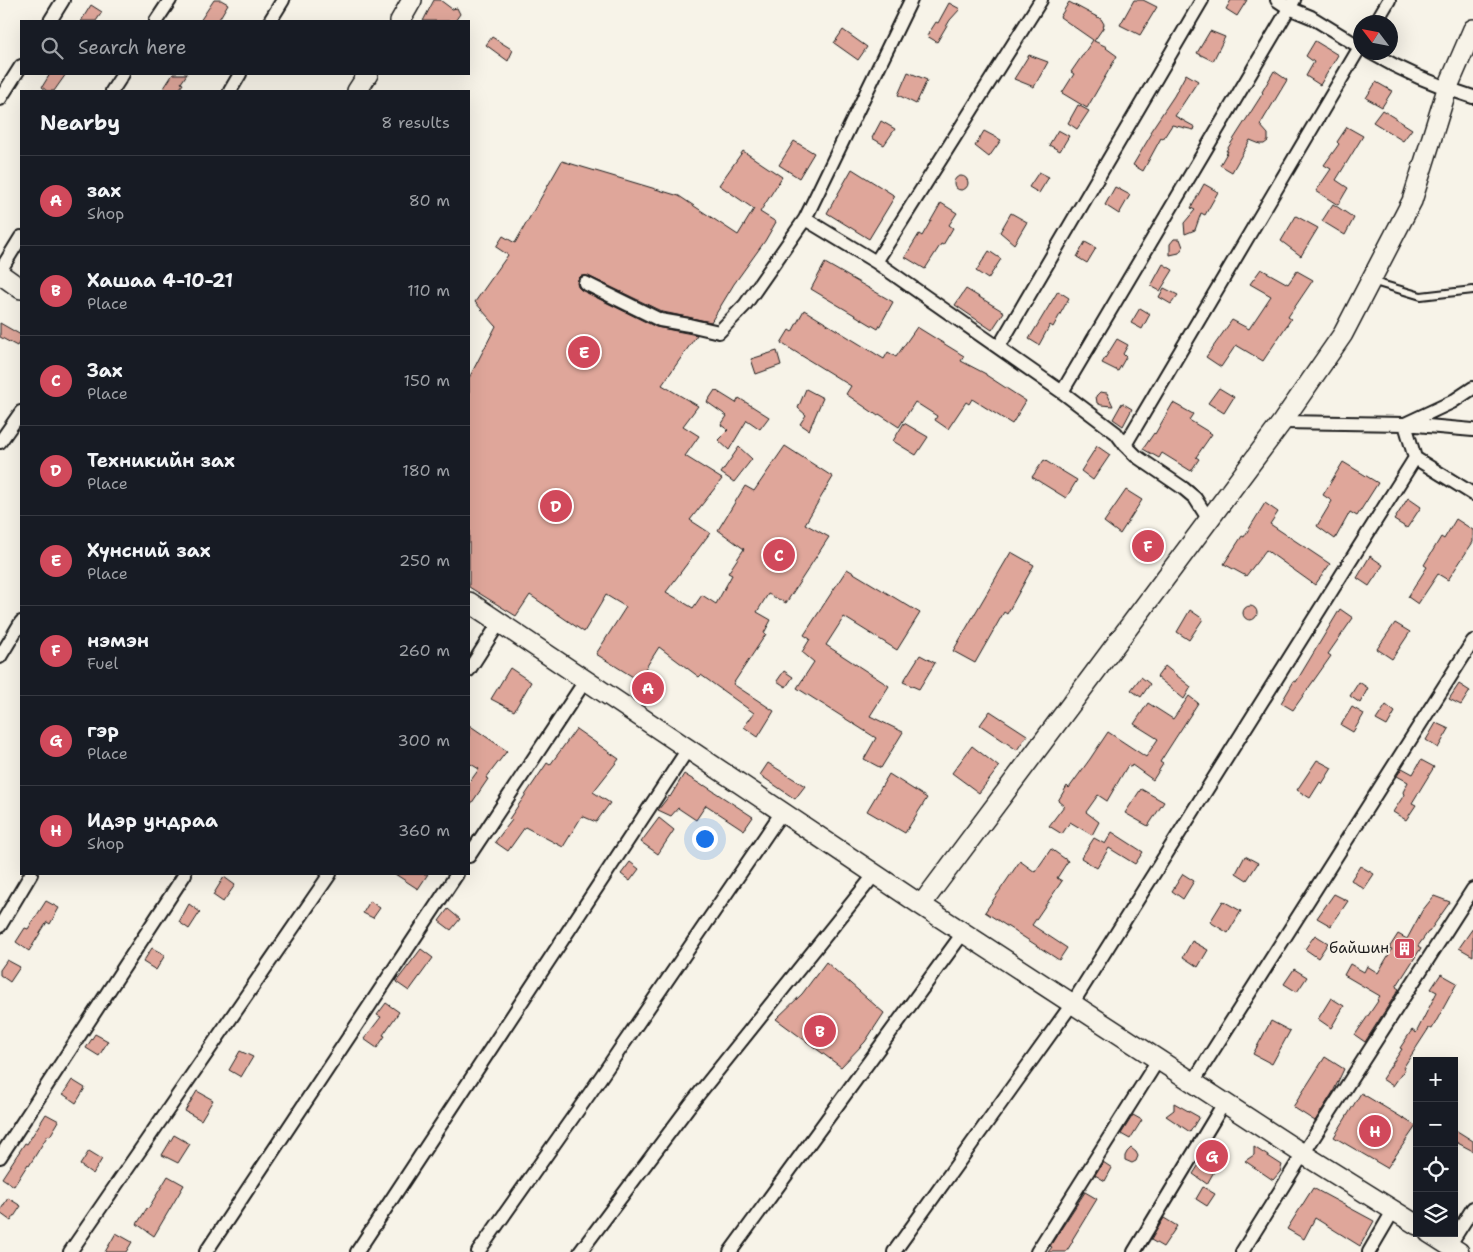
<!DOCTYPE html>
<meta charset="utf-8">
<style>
:root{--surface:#171b24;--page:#20242c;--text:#f1f3f6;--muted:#9ea1a6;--line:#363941;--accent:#d1495b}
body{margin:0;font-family:"Shantell Sans",sans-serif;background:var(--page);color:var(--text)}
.controls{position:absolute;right:15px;bottom:15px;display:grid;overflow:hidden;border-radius:0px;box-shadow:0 5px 20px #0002}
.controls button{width:45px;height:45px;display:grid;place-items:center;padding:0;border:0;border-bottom:1px solid var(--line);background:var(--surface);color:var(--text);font:25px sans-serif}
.compass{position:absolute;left:1353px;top:15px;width:45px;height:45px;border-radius:50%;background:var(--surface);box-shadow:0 5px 20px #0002;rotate:302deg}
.you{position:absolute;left:704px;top:838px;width:18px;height:18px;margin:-12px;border:4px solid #fff;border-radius:50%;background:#1a73e8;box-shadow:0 0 0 8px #1a73e833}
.badge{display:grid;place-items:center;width:32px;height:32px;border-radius:50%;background:var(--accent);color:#fff;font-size:16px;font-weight:700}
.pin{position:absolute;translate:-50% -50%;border:2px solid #fff;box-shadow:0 1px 5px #0006}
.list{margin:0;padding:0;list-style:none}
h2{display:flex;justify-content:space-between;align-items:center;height:65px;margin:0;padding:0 20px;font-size:21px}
h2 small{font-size:16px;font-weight:400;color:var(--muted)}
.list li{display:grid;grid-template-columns:32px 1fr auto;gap:15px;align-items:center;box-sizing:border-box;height:90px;padding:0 20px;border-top:1px solid var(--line)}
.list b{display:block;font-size:19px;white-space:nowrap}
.list p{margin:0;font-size:16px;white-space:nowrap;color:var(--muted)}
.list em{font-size:16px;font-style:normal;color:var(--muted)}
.icon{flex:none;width:28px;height:28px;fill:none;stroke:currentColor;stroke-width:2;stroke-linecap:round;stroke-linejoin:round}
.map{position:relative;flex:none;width:1473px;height:1252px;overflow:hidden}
.search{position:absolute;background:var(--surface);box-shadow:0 5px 20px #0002;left:20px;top:20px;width:450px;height:55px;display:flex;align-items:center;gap:12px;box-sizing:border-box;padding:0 18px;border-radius:0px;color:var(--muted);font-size:19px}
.panel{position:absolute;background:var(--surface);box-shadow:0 5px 20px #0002;left:20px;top:90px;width:450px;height:785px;border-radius:0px}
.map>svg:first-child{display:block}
.building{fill:#dfa69a;stroke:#1c1c1c}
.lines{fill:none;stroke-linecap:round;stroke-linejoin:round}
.lane-casing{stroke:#1c1c1c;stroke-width:10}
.street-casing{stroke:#1c1c1c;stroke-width:16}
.secondary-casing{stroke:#1c1c1c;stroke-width:22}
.lane{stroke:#f7f3e8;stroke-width:6}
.street{stroke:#f7f3e8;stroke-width:12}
.secondary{stroke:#f7f3e8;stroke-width:19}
.labels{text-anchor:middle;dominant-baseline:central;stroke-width:4;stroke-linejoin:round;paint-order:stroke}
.poi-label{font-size:15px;fill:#1c1c1c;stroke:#f7f3e8;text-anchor:end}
</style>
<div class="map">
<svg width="1473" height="1252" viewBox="0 0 1473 1252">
<rect width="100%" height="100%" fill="#f7f3e8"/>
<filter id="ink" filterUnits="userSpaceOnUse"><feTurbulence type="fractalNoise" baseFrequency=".02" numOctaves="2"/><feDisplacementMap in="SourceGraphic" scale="10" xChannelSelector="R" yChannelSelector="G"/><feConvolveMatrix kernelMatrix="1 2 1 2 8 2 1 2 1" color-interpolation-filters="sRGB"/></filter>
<g filter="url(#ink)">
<path class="building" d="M214,0H221L228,4L218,21H200Z
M434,0H440L452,9L457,8L460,14L455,21H423Z
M1134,0H1143L1157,7L1140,35L1120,25Z
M1231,0H1247L1237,16L1226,9Z
M1069,2L1101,19L1104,24L1103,28L1094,41L1107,47L1106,48L1117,56L1087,108L1062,93L1074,74L1071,72L1093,40L1060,17Z
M949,3L960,9L950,20L937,42L927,36L936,22L938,23Z
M91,5L102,12L96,21H81Z
M843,30L867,47L858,60L834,43Z
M1210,31L1225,37L1213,61L1197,53Z
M492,37L513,50L508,61L486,45Z
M1315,41L1338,55L1320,85L1306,76L1314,62L1306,56Z
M1029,55L1048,62L1034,87L1014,79Z
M1274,71L1287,80L1260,125L1268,134V141L1264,144H1260L1250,140L1232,172L1220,165L1228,151H1226L1263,93L1262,92Z
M908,72L927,80L916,104L898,95Z
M50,74H66L54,91H47L42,87Z
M173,74H187L181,83L183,84L178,91H162Z
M1186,74L1198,81L1175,116L1195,127L1194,130L1172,125L1163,139L1161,138L1143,171L1133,165L1152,133L1150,132L1174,96Z
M1376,82L1392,91L1382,107L1366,98Z
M1078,105L1089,111L1077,129L1068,123Z
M1382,110L1412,129L1403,141L1373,122Z
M881,121L895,129L884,145L872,138Z
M1347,127L1363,136L1336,180L1348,188L1338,205L1316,191L1331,169L1324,165L1339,144L1337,142Z
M1058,130L1069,136L1060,151L1049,145Z
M984,131L1001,140L989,157L975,146Z
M794,141L814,153L799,178L779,165Z
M743,151L782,177L760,212L776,222L765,241L734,284L711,322L663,312L588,276H581L578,279L577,283L578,287L581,290L656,327L697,335L662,385L698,406L683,426L699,436L685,456L722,479L690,520L710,533L666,592L693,608L702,595L716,604L732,575L728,573L744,549L718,530L745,486L754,491L785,446L833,477L805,524L829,537L786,603L768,594L757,612L771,620L764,633L766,634L733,684L774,711L758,737L744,727L754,713L701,675L699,677L659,647L638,680L596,654L626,607L606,595L584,632L530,595L516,616L469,587V378L496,326L475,302L508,255L496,247L503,236L515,243L562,161L679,196L738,235L754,209L719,185Z
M852,169L895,196L869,239L827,213Z
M1039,172L1049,177L1039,193L1029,187Z
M954 183a7 7 0 1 1 14 0a7 7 0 1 1-14 0Z
M1204,184L1218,192L1205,215L1201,213L1195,230L1185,234L1184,223L1195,210L1191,208Z
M1115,187L1130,195L1119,214L1105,205Z
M941,203L957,213L949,225L953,228L943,245L941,244L925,269L905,257L919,234L922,236Z
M1333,204L1354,218L1345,235L1322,221Z
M1011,213L1027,222L1014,244L1000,232Z
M1296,216L1318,228L1301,256L1281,241Z
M1174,239H1180L1183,247L1179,253L1170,255V244Z
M1085,242L1096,248L1087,263L1077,257Z
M989,251L1001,259L988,279L976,271Z
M825,263L893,302L878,329L811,289Z
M1163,264L1173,270L1160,291L1151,286Z
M1261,269L1288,284L1297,271L1313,280L1288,317L1291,319L1263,361L1236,345L1221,367L1206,357L1232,320L1249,329L1271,296L1250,284Z
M1164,288L1178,295L1171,304L1159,297Z
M966,289L1004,312L992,330L955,305Z
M1058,291L1069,298L1053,327L1050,325L1039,345L1029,339Z
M1140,308L1150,314L1142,329L1131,323Z
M804,310L884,359L888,352L896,357L917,327L964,356L961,361L986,374V375L1026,401L1012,424L972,399L969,404L966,402L948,429L935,420L937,416L915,402L899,427L879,414L878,416L846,394L851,386L781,343L789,330L792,332Z
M0,323L21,335V339L17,346L0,337Z
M1117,339L1128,345L1123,354L1126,357L1118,371L1102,363Z
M777,351L781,365L756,374L751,359Z
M1219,388L1234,397L1224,413L1208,403Z
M806,389L823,398L809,430L800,424L806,415L798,408Z
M715,390L736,403L739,398L769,417L760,429L747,420L729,450L718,440L728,430L721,425L727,416L707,402Z
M1100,392L1107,393L1113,406L1101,405L1097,403L1096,396Z
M1122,403L1132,409L1123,426L1113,419Z
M1173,403L1193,414L1189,420L1212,434L1196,457L1199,459L1191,471L1162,453L1159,458L1143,449L1154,433L1155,434Z
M904,423L928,437L916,455L893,441Z
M1097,446L1110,455L1093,480L1081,471Z
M739,447L752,459L734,482L721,473Z
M1044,460L1077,480L1066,498L1032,477Z
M1343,462L1378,483L1357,516L1350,512L1335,539L1317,526L1332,501L1323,495Z
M1126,490L1142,500L1120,534L1104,522Z
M1408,498L1421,507L1407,528L1394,520Z
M1265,503L1278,512L1270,524L1330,564L1315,585L1266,550L1246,576L1224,564L1242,536L1244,537Z
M1456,519L1473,530V542L1448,580L1438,574L1418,604L1408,597L1427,567L1424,565L1441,537L1444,539Z
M1011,552L1034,565L1007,614L1004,612L975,663L953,651Z
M1370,556L1383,565L1369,586L1357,578Z
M847,569L920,613L897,650L844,617L826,645L889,686L870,716L903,732L881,768L864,759L876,738L797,688L814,662L802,652L810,639L804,635Z
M1243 613a7 7 0 1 1 14 0a7 7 0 1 1-14 0Z
M1340,609L1353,618L1328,654L1331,656L1293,710L1281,703L1294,681L1296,682Z
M1190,610L1203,619L1189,640L1177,632Z
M1395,623L1410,632L1392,659L1377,649Z
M920,655L935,663L919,689L903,682Z
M1165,666L1191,687L1184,699L1157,677Z
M510,668L531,682L514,711L491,699Z
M784,671L793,677L786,687L777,681Z
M1141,677L1150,684L1141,697L1131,690Z
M1359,682L1368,688L1360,703L1350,696Z
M1459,684L1470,691L1461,705L1449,699Z
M1189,696L1198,703L1160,762L1163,764L1153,780L1132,765L1131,767L1128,765L1107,801L1098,795L1086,812L1099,822L1092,835L1070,822L1062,834L1049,826L1064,806L1058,801L1067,786L1069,788L1090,759L1108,732L1146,757L1158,739L1134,724L1148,703L1173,719Z
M1386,705L1395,712L1387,726L1376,720Z
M1352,707L1364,714L1353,732L1341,725Z
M990,711L1027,735L1017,750L980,725Z
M1436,723L1449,729L1438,748L1426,740Z
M469,725L507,751L486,778L488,779L469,807V783L479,769L469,763Z
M576,729L619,759L593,792L610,803L596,822L582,816L563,847L525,827L508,851L495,842L512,820L509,819L547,763L550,765Z
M972,746L999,767L979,793L952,773Z
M1317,760L1332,768L1322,784L1320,782L1310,798L1297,790Z
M1421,760L1434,767L1412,803L1416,805L1406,820L1393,812L1404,795L1403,792L1408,782L1397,776L1402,768L1413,774Z
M768,763L805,786L795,799L760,775Z
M684,774L703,786L704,785L753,817L744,830L706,805L696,820L678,808L671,816L658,810L669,796L670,797Z
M889,774L927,798L905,833L867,811Z
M1141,789L1164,802L1148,826L1125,813Z
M659,818L674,830L658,854L641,842Z
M1112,832L1143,852L1135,864L1109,848L1097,868L1081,858L1094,838L1105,844Z
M1051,849L1068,861L1057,878L1062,881L1032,925L1067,948L1059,960L985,912L1020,861L1035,872Z
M1245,856L1258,863L1247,880L1236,873Z
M630,862L639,869L630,881L621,874Z
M1360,866L1374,874L1364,889L1351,880Z
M395,874H428L418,889Z
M1183,874L1194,881L1183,899L1172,891Z
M224,877L235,885L223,902L213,895Z
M1334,894L1348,901L1331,926L1317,918Z
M1434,896L1450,902L1429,932H1428L1418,946L1421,948L1396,987L1399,989L1365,1042L1355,1035L1378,1001L1377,1000L1380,996L1344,975L1350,964L1364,972L1367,966L1378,973L1392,949L1389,948L1398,934L1407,939L1422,911Z
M46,901L59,908L50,924L47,922L29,951L16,942L25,928L28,929Z
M370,901L380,908L373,918L363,913Z
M1223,901L1241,911L1228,933L1210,922Z
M189,904L200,912L189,929L179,922Z
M448,909L460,919L451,930L439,921Z
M1473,928V956L1459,948Z
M1315,935L1328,943L1318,958L1305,949Z
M1192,941L1208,950L1198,967L1183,957Z
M152,948L165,955L156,970L143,962Z
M421,949L433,958L409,991L396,982Z
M7,960L20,967L10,982L0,975V970Z
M826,962L884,1013L865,1042L841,1067L776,1019L802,994Z
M1294,969L1307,977L1297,992L1284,984Z
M1441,974L1457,983L1432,1029L1429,1028L1403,1068L1405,1069L1393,1086L1382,1079L1402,1049L1400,1048L1412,1030L1416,1033L1437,992L1431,989Z
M1331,998L1344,1006L1331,1028L1318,1019Z
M386,1003L399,1012L383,1035L385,1036L377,1048L364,1039L381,1017L377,1015Z
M1271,1021L1290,1031L1272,1064L1253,1054Z
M95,1034L108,1041L99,1056L86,1048Z
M240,1051L253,1057L241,1077L229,1070Z
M1325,1057L1344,1069L1333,1092L1315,1121L1293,1107Z
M72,1080L85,1088L76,1103L63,1094Z
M197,1091L213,1100L201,1120L185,1111Z
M1361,1093L1416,1126L1387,1168L1334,1137Z
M1174,1103L1199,1117L1190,1132L1166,1116L1174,1110Z
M46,1114L59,1121L50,1136L48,1135L29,1166L28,1164L14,1186L2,1178L25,1143L27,1144Z
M1133,1115L1142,1120L1130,1139L1121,1134Z
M1454,1129L1473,1141V1151L1454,1141Z
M174,1135L190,1144L178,1163L162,1155Z
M1254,1147L1282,1165L1280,1172L1273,1180L1245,1161L1254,1155Z
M1131,1148L1136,1152L1138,1156L1136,1161L1132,1163L1125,1160V1156L1127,1152Z
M1213,1149L1218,1153V1157L1215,1167L1216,1168L1207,1184L1193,1174L1207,1152Z
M89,1151L102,1159L93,1174L80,1165Z
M1103,1162L1112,1168L1105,1181L1095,1175Z
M168,1176L184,1185L154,1236L137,1224L147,1208L148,1209Z
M1203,1187L1215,1194L1207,1206L1196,1199Z
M1313,1188L1374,1221L1360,1246L1315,1218L1304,1239L1287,1229Z
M1085,1192L1097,1199L1072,1240L1073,1241L1066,1252H1048L1052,1247L1050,1246Z
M8,1198L21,1206L11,1221L0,1213V1211Z
M1164,1218L1177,1226L1163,1247L1151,1240Z
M116,1233L132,1242L126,1252H105Z"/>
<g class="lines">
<defs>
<path id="lane" d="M1371,281L1421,296L1473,290"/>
<path id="street" d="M1277,0L1289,8L1311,17L1360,47
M50,21L63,0
M156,21L170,0
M270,21L283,0
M1376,22L1389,0
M1370,52C1402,71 1437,86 1473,97
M112,91L123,74
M230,91L240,74
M0,99L21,66
M805,219L876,262L1062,392L1116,433L1125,445L1136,456L1183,488L1195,498L1209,520
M876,262L1041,0
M0,271L21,237
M585,283L660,320L689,325L719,332L745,305L805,219L911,0
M1001,343L1202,0
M1062,392L1294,0
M1282,422L1405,424L1452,402L1473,388
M1473,430L1405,424L1415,458L1473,494
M0,442L21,412
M1125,445L1360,47
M0,657L21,622
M469,670L499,623
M469,856L585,681
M0,926L31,874
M1193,1082L1473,641
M0,1157L185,874
M1449,1246L1473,1208
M70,1252L330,874
M206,1252L457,874
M357,1252L688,749
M478,1252L590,1093L782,812
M580,1252L690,1105L875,874
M730,1252L963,933
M894,1252L1072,1004L1415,458
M1037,1252L1158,1060
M1134,1252L1224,1103
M1242,1252L1303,1154L1473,889
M1369,1252L1393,1211"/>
<path id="secondary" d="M400,21L412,0
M357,91L368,74
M0,274L21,289
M469,602L921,905L1303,1154L1417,1225
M921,905L1282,422L1343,334L1412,201L1447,89L1473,29
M1429,1233L1459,1252"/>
</defs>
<use href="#lane" class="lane-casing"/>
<use href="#street" class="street-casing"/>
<use href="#secondary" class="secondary-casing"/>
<use href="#lane" class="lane"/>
<use href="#street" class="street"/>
<use href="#secondary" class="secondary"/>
</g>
</g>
<defs>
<symbol id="building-square" viewBox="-11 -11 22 22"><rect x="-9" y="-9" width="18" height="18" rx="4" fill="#d1495b" stroke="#f7f3e8"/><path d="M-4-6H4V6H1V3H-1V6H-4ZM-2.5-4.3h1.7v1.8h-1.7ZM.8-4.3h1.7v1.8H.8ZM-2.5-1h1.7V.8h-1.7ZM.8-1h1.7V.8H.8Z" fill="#fff"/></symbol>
</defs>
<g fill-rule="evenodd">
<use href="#building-square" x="1392" y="936" width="25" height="25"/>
</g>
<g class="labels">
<g class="poi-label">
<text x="1389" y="948">байшин</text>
</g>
</g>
</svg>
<div class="controls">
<button>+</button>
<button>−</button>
<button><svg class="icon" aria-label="locate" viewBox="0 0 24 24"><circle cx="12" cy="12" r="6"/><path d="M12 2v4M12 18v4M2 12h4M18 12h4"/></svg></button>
<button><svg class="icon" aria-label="layers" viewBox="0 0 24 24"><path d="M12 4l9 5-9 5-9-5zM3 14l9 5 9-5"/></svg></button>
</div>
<svg class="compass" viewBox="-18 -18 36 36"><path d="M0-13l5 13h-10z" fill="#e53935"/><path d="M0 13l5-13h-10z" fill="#9ea1a6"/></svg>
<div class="you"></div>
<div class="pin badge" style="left:648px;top:688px">A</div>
<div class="pin badge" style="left:820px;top:1031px">B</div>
<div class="pin badge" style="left:779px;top:555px">C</div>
<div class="pin badge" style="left:556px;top:506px">D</div>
<div class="pin badge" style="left:584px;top:352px">E</div>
<div class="pin badge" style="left:1148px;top:546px">F</div>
<div class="pin badge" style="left:1212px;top:1156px">G</div>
<div class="pin badge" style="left:1375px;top:1131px">H</div>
<div class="search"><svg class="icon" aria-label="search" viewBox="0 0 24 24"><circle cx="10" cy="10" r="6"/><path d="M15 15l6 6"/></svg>Search here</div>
<section class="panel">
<h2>Nearby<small>8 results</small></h2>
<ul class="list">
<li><span class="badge">A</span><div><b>зах</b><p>Shop</p></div><em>80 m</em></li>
<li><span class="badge">B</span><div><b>Хашаа 4-10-21</b><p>Place</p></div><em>110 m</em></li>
<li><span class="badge">C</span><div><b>Зах</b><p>Place</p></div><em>150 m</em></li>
<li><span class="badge">D</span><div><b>Техникийн зах</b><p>Place</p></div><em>180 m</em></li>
<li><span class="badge">E</span><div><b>Хүнсний зах</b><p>Place</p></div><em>250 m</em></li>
<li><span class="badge">F</span><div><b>нэмэн</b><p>Fuel</p></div><em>260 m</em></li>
<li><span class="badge">G</span><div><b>гэр</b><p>Place</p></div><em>300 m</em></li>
<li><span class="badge">H</span><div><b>Идэр ундраа</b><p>Shop</p></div><em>360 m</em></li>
</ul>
</section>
</div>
